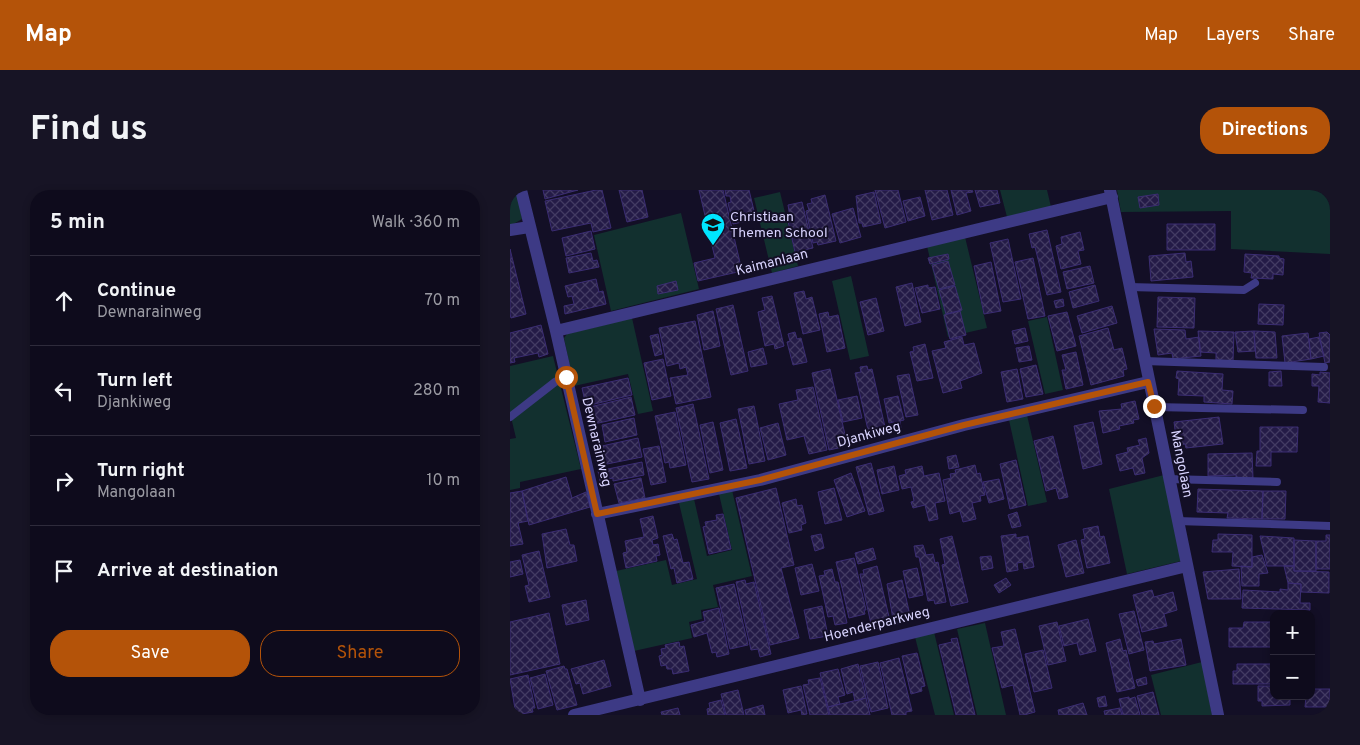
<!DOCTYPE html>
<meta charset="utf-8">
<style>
:root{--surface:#0e0b1c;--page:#171425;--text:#f1f3f6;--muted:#9b9ba3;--line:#2e2b3b;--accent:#b45309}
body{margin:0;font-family:Overpass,sans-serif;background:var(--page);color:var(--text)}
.controls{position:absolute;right:15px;bottom:15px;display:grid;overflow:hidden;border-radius:10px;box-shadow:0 2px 8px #0003}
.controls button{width:45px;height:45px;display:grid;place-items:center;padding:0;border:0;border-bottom:1px solid var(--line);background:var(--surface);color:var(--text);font:25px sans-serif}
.stop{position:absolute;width:15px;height:15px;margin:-11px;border:4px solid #b45309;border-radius:50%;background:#fff}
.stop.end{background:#b45309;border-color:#fff;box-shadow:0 1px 5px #0008}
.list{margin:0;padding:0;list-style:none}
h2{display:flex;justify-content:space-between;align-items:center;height:65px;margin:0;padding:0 20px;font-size:21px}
h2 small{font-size:16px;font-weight:400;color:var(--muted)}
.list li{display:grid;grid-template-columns:32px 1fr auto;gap:15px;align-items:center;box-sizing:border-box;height:90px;padding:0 20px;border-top:1px solid var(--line)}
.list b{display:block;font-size:19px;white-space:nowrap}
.list p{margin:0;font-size:16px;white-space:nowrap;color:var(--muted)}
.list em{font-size:16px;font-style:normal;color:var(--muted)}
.actions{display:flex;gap:10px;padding:15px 20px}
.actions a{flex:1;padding:11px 0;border:1px solid var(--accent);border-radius:20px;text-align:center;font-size:18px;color:var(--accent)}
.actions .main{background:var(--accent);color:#fff}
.icon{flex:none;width:28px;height:28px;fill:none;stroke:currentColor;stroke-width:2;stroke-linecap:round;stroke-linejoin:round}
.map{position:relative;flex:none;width:820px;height:525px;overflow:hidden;border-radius:20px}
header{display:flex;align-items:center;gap:30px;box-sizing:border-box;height:70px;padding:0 25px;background:var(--accent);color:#fff}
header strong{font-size:24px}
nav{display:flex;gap:28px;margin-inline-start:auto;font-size:18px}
.intro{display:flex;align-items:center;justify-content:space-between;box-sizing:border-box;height:120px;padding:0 30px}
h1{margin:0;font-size:35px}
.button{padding:12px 22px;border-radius:20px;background:var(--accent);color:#fff;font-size:18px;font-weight:700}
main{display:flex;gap:30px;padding:0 30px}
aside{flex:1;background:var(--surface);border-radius:20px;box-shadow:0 2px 8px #0003}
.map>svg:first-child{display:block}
.green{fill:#12302f}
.building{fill:url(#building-cross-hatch);stroke:#3b2d73}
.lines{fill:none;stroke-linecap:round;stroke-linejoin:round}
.lane{stroke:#3d3a85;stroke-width:8}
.street{stroke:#3d3a85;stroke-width:12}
.route{stroke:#b45309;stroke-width:6}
.labels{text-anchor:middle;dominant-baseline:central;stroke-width:4;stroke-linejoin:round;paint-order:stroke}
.poi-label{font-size:14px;fill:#d9d4ff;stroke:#130f26;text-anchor:start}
.street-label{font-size:14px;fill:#d9d4ff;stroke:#130f26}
</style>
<header>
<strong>Map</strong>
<nav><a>Map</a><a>Layers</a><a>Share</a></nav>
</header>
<div class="intro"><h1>Find us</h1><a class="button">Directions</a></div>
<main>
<aside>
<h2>5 min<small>Walk · 360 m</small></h2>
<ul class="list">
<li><svg class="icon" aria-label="ahead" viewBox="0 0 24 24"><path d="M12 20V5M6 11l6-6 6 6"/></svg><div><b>Continue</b><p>Dewnarainweg</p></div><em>70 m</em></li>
<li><svg class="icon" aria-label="left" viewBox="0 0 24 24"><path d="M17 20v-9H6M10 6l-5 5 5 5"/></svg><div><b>Turn left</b><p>Djankiweg</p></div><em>280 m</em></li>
<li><svg class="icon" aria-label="right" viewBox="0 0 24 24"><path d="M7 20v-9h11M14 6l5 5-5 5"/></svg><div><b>Turn right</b><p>Mangolaan</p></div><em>10 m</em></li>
<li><svg class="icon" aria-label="arrive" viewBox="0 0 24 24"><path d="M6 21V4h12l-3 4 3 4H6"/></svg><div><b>Arrive at destination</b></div></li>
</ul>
<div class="actions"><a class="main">Save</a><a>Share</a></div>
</aside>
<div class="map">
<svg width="820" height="525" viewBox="0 0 820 525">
<defs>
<pattern id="building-cross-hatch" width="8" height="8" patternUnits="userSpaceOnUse" patternTransform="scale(1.25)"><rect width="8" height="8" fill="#241b47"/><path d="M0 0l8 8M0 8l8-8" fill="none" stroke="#433b63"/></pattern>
</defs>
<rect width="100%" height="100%" fill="#130f26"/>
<path class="green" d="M7,0L12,29L0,36V1Z
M490,0H537L541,17L497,27Z
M607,0H820V64L721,59V21L611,22Z
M270,2L288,76L262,83L244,8Z
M171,23L189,99L101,121L84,45Z
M455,47L477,138L438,147L417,56Z
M341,86L359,166L340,170L322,91Z
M537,127L553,200L535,204L518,131Z
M122,128L143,221L128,224L118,184L64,196L54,148L57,144Z
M43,166L71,279L10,292V298L0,300V249L6,248L0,223V176Z
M517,225L537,312L518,316L499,230Z
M654,285L671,371L617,384L599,299Z
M222,300L242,386L203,395L208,417L191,420L192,429L179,432L182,448L124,461L106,381L156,370L162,395L187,389L169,313L184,309L197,366L222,360L209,304Z
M475,433L496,525H467L447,439Z
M424,442L444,525H425L405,447Z
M692,472L702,525H651L641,485Z"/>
<path class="building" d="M33,0H68L35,9Z
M86,0H92L101,38L83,42L81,33L42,41L35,11Z
M109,0H132L138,27L117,32Z
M189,0H213L232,81L188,91L184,73L205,68Z
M215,0H239L246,29L223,34L218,13L221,12L220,6H216Z
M365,0H388L396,32L375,38Z
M415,0H437L443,25L422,30Z
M441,0H462L463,2L456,3L461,21L447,25Z
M465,0H487L490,13L470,17Z
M364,2L371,33L353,37L352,33H349L346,6Z
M648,4L649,15L630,18L628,7Z
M315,5L326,51L308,55L307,52L303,53L296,21L299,20L297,14L302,13L301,9Z
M410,7L415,26L398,31L393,11Z
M292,12L303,58L285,62L277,27H280L278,15Z
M343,18L351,47L330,53L322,24Z
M657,34H705V60H657Z
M537,40L551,102L537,105L525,57L522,58L519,44Z
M81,41L85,59L56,66L52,48Z
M570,42L574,60L568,61L571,74L551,79L546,56L552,54L551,47Z
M498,49L511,109L493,112L480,53Z
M0,59L16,124L1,128L0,124Z
M81,63L83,71L87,70L89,77L59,83L56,68Z
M675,63L676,72L681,71L683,87L641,91L639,66Z
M438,64L439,69L420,74L418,68Z
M735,64L769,66V68L774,69L773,85L763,84V89L741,88L742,83L734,82Z
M523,68L535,126L518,129L505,72Z
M438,71L445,95L429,99L422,75Z
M481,72L491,121L474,124L464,76Z
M580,76L584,93L557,99L553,82Z
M86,89L89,102L93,101L96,114L55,124L54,116L64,114L62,106L58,107L55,96Z
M166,91L168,100L148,104L147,96Z
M402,93L411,132L395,136L386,97Z
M418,95V98L425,97L430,119L412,123L405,98Z
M585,95L589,111L563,118L559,102Z
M445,96L452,120L436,124L429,100Z
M294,101L296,109L302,107L310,140L293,144L284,103Z
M262,106L274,156L265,159L264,154L255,156L248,122L255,120L252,108Z
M648,107L685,108L684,138L647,137Z
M366,108L374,141L358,145L350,112Z
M553,109L554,116L546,118L544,111Z
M749,114L774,115L773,135L748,134Z
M223,115L238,181L221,185L206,119Z
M602,116L607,133L572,143L567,126Z
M203,121L210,156L194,160L187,125Z
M450,121L456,145L440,149L434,125Z
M318,122L319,127L328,125L335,158L317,162L309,124Z
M557,122L566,156L547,161L538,126Z
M185,131L201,207L166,214L160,188L178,185L176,177L170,179L169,173L157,176L149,138Z
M31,135L38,164L29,167L28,163L4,168L5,172L0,173V143Z
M515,138L518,151L505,154L502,141Z
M598,138L604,160L612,158L617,179L613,180L614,186L581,195L569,146Z
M644,139L675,140L676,149L689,147L691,166L663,169L662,163L648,165Z
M688,141L724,142L723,171L706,170V163L690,162Z
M744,141L745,161L728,162L725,142Z
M744,141L765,142L767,168H746Z
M285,142L287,149L291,148L297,172L283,175L277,152L280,151L278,144Z
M817,142L820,145V172L815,173L809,143Z
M798,143L801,169L775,173L772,146Z
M148,144L152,164L145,166L140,146Z
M452,147L454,155L464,153L472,183L450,191L452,198L433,203L422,161L436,158L434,152Z
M809,147L814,166L801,169L799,149Z
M415,154L423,188L407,191L400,162L404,161L403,157Z
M519,156L522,170L509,172L506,158Z
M253,158L257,174L241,177L238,162Z
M566,162L573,195L556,199L552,180H556L552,165Z
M153,169L161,206L142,210L134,173Z
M526,175L533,204L516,207L510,179Z
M357,176L358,180L362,179L375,237L358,240L345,183L351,182L350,177Z
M320,179L336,249L331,250L333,257L319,260L302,183Z
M507,179L513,209L497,212L491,182Z
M667,181L713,184L712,200L723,201L722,214L694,212V206L668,205L669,189L666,188Z
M771,181L772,196H759V182Z
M810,182L820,183V213L808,212L809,196H802V184L810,185Z
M399,184L408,225L396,227L387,186Z
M118,188L122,205L76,216L72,198Z
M303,197L317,260L299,264L294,246L277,250L269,214L288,210L286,200Z
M347,206L352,228L333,232L328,210Z
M388,206L394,230L390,231L391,238L386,239L384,232L379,233L374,209Z
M121,207L125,225L84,234L80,217Z
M625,211L629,229L623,230L624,233L609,236L610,239L593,243L589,221L612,219L611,214Z
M183,214L199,289L182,292L166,218Z
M244,216L255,271L239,274L228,219Z
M165,222L176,275L160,278L159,272L155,273L145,226Z
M709,227L713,254L676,258L675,254L667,255L664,232Z
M124,228L127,245L95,252L92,235Z
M226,229L237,278L220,281L210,233Z
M203,232L213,280L200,283L190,235Z
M583,232L592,274L573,279L564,236Z
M268,233L276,265L258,270L250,238Z
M750,237H788L787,262H761V276H746L747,261H750Z
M543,246L558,307L549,309L546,298L536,301L524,251Z
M128,248L132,267L87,276L83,258Z
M636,248L639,263L632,268L635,283L625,285L623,278L610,281L606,265L618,262L617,258L630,255L628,250Z
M149,256L156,292L141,295L133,259Z
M742,263L743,288H726V285L698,286V264Z
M446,265L449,277L439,279L437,267Z
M506,270L516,315L500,319L490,274Z
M132,272L134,285L103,291V288L90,291L88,281Z
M361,273L374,321L359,325L346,277Z
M465,275L467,284L470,283L475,305L470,306L471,311L462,313L466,329L453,332L450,321L440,324L433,290L441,288L440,284L446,283L445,280Z
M384,276L389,300L372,304L367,280Z
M412,276L414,286L429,283L435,311L425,313L428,329L419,331L415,315L403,318L401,312L404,311L401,297L392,299L389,286L396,284L395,280Z
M341,283L355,321L337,327L324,290Z
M56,287L62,308L76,302L80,317L19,335L12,301Z
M131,288L135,308L109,313L104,294Z
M489,289L494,309L479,313L473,292Z
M266,298L284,375L271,378L289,448L260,455L226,308Z
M324,298L332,330L315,334L308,302Z
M688,299L753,301L752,329L717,328L718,323L687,322Z
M12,301L18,331L8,333L13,354L0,356V303Z
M753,301H776L775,329H752Z
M286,309L287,316L292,315L296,333L291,335L292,340L279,343L272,313Z
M507,322L511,336L502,338L498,325Z
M213,324L221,359L199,364L193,337L196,336L195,332L207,330L206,325Z
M143,326L148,348L142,350L143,355L148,354L150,365L146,366L147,371L116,378L113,363L117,362L115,351L134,347L130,329Z
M588,336L590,347L594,346L600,373L577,378L571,350L575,349L573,339Z
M56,339L60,355H64L67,371L37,378L32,344Z
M162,344L164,350L167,349L173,373L179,372L183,389L167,393L164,378L161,379L153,346Z
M311,344L314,358L305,361L301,346Z
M506,344V348L518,346L524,377L514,379L513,372L507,373L508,380L497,382L491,346Z
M708,344L742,345V377L722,376L723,362H702L703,350H708Z
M816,345H820V379H806V351H816Z
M442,346L458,412L441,416L432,375L435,374L430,349Z
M750,346L784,348V376H757Z
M566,350L574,383L556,387L548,355Z
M784,350L806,351V381H784Z
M413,355L416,365L423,364L425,373L428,372L436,412L425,414L424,410L418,411L409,367H406L404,356Z
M363,358L366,369L348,374L345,363Z
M29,361L40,407L19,412L15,396L19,395L12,365Z
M752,365L758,383L749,384V396H732L731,376L742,377V367Z
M481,366L483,378L472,380L470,367Z
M344,368L356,420H354L355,424L339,428L326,372Z
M10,370L13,384L0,387V372Z
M302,374L309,401L291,405L285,378Z
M367,376L380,431L374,432L375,436L366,439L364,433L361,434L350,384H354L353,380Z
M774,376H784V381L819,382V403L791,402V394L778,393Z
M407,378L413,405L399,408L393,381Z
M322,379L325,392H328L337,433L325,435L323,426L318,427L309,386L315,385L314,381Z
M729,379L731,409H698L693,382Z
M496,388L501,395L489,403L484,395Z
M235,390L236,394L244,392L261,464L250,467L248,459L241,460L226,392Z
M392,390L401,430L384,435L377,394Z
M778,393L791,394L790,413H800V420L732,418L733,400L770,402V399L778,400Z
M224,394L238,455L220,459L206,398Z
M642,400L644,407L663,402L667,420L654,424L657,436L632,442L623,405Z
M76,410L79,430L56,435L52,415Z
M312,416L318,446L300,449L294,420Z
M209,418L219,464L207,467L206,462L202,463L197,443L184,447L181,435L195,431L193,422Z
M624,421L634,460L619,464L609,424Z
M39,423L50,474L0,485V432Z
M578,429L586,461L570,465L567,453L554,456L549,436Z
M547,432L556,471L538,475L529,436Z
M734,432H764V457H719V438H733Z
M505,439L525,522L514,525H510L503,495L492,498L482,458L494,456L491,442Z
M447,448L465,525H446L429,455L442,452L441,449Z
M610,449L613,461L616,460L625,498L607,502L596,453Z
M671,449L676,475L640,481L635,452L643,451L644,454Z
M169,452L170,457L174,456L179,481L163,484L162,479H157L156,475L151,476L149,466L152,465L151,459L156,458L155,455Z
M533,460L542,498L524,502L515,464Z
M407,463L415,496L411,497L412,501L401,504L392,466Z
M389,468L402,521L396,522V525H382L370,473Z
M94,470L101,496L73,504L70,493L66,494L61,479Z
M368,472L378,518L361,522L350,476Z
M348,474L356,508L345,511L343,502L337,504L331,479Z
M727,474H764V494H723V481H727Z
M54,476L55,479H57L67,515L47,520L36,481Z
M328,479L335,505L328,507L330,514L318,517L310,483Z
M35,484L43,515L28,519L20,488Z
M18,485L25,518H22L23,522L6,525L0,489Z
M636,487L637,494L628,496L626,490Z
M310,488L319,525H300L293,495L299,494L298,490Z
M291,496L297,524L292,525L291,520L278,523L273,500Z
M748,496H764V506H780V515L752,516V511H748Z
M801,499H820V517H795L796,506H801Z
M228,500L234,525H216L211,504Z
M643,502L649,525H632L627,506Z
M595,506L597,516L589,517L587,508Z
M619,507V509L625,507L630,525H613L609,509Z
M356,508L360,525H320L318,517Z
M211,510L215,525H198L197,519L200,518L199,513Z
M573,513L577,525H549L548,520Z
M253,515L255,525H236L235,520Z
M168,518L170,525H152L151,522Z
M610,518L612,525H595L594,521Z"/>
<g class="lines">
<path class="lane" d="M619,97L734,100L745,93
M634,171L814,177
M644,217L793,220
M0,227L45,192L56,187
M658,289L767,292
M667,331L820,336"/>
<path class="street" d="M11,0L46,141L130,510
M600,0L708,525
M0,40L19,37
M46,141L602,7
M87,324L250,290L454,235L638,192
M64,525L677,376"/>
</g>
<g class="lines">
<path class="route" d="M56,187L87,324L250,290L454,235L638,192L644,216"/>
</g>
<defs>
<symbol id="school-pin" viewBox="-11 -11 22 30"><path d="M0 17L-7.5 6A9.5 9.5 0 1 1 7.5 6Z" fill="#00e5ff" stroke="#130f26"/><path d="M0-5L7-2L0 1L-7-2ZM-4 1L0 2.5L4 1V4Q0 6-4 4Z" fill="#111"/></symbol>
</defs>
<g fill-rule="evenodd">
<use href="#school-pin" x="189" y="21" width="28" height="38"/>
</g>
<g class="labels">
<g class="poi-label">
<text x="220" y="27">Christiaan<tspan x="220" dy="16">Themen School</tspan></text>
</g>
<g class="street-label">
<text transform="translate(262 73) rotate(-14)">Kaimanlaan</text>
<text transform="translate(359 245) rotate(-15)">Djankiweg</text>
<text transform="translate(86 252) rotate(77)">Dewnarainweg</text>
<text transform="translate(671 274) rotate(79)">Mangolaan</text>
<text transform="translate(367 435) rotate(-14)">Hoenderparkweg</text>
</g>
</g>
</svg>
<div class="controls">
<button>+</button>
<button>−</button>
</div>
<div class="stop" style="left:56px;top:187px"></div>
<div class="stop end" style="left:644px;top:216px"></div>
</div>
</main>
